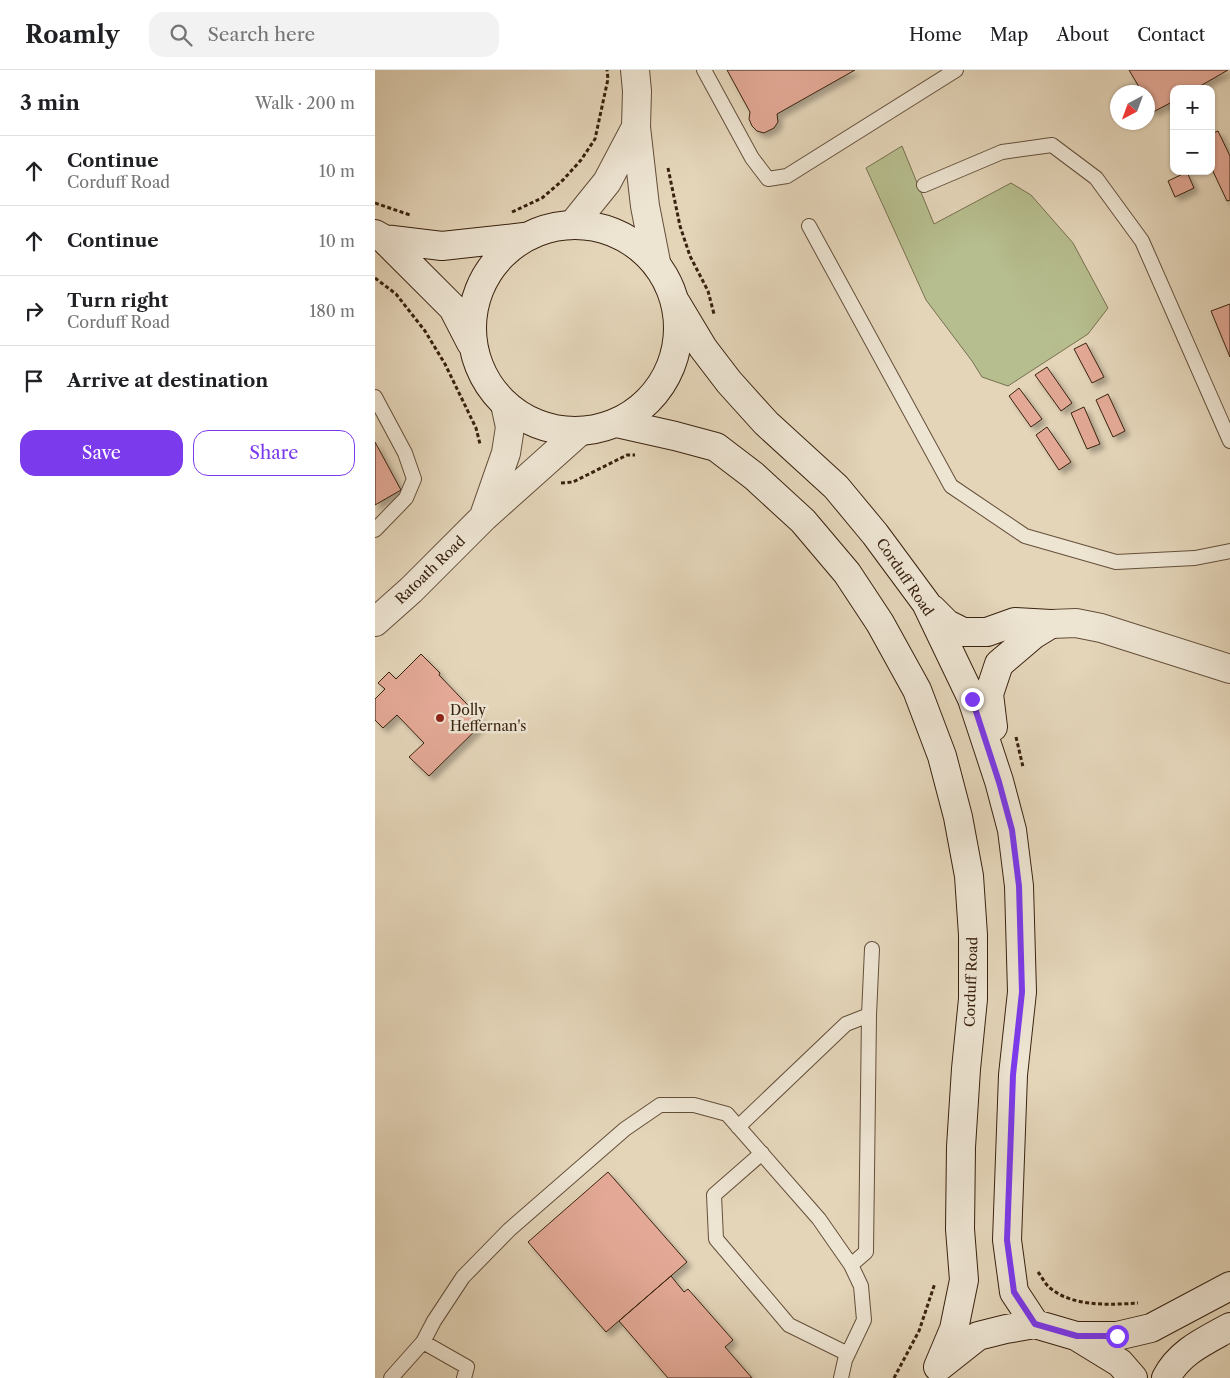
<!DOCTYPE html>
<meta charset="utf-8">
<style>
:root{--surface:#fff;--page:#f2f2f2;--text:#202124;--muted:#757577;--line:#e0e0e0;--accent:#7c3aed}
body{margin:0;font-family:"Libre Caslon Text",serif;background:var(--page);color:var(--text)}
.controls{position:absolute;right:15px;top:15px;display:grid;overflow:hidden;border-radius:10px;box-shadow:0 1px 4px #0004}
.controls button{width:45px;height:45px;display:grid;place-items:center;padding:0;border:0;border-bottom:1px solid var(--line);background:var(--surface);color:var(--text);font:25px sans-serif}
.compass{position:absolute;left:735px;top:15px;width:45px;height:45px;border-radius:50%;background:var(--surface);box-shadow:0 1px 4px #0004;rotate:221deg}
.stop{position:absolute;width:15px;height:15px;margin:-11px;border:4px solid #7c3aed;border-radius:50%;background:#fff}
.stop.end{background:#7c3aed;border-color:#fff;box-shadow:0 1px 5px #0008}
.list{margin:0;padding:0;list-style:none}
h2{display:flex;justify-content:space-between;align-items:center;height:65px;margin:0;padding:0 20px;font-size:21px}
h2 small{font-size:16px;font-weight:400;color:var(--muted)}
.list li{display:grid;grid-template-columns:32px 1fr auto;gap:15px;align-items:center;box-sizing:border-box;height:70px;padding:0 20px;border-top:1px solid var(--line)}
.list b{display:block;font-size:19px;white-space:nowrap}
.list p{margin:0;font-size:16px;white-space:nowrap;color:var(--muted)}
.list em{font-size:16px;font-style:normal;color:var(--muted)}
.actions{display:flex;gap:10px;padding:15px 20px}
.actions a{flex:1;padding:11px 0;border:1px solid var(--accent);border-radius:15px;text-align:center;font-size:18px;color:var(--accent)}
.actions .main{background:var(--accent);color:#fff}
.icon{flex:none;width:28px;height:28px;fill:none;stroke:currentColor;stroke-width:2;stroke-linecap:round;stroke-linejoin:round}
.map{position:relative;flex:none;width:855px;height:1308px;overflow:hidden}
header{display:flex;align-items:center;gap:30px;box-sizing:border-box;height:70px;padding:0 25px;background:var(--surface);border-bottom:1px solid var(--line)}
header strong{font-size:24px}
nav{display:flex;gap:28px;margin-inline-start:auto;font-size:18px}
.search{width:350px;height:45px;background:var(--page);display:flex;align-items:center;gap:12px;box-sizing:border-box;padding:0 18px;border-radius:15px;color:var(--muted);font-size:19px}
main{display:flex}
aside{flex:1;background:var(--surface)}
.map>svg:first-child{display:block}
.green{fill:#b6bd8e;stroke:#78704e}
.building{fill:#e3a996;stroke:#39220f;filter:url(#shadow)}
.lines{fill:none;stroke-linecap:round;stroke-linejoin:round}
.lane-casing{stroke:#644f3a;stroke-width:16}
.street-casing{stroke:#644f3a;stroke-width:30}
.secondary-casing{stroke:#39220f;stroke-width:30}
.path{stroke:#39220f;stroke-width:3;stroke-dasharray:4 2.5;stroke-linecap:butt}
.lane{stroke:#ede4d2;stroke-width:14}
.street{stroke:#ede4d2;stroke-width:28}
.secondary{stroke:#ede4d2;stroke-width:28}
.route{stroke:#7c3aed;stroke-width:6}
.poi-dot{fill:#8f2418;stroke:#ede4d2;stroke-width:2}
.labels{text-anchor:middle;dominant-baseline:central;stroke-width:5;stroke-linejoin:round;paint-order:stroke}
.street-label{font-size:14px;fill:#39220f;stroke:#ede4d2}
.poi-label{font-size:14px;fill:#39220f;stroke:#ede4d2;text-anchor:start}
</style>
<header>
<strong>Roamly</strong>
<div class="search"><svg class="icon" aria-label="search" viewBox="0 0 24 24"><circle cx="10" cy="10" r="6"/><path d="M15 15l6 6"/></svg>Search here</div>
<nav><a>Home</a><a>Map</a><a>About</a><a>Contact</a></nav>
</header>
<main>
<aside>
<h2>3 min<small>Walk · 200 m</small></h2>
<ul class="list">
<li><svg class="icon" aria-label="ahead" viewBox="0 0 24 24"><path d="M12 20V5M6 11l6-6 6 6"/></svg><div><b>Continue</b><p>Corduff Road</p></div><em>10 m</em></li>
<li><svg class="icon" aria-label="ahead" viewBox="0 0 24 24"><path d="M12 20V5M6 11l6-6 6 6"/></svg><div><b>Continue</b></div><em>10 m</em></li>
<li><svg class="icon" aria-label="right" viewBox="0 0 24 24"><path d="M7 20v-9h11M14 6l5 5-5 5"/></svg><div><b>Turn right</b><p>Corduff Road</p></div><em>180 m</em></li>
<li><svg class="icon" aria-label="arrive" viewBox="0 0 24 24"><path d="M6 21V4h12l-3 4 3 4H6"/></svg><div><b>Arrive at destination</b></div></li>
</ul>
<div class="actions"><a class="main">Save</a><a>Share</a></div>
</aside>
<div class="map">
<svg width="855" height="1308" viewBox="0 0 855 1308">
<defs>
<filter id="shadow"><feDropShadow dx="4.5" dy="4.5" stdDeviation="2.5" flood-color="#0004"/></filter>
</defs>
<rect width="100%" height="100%" fill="#e4d5b9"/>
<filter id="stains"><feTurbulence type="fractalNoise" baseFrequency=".004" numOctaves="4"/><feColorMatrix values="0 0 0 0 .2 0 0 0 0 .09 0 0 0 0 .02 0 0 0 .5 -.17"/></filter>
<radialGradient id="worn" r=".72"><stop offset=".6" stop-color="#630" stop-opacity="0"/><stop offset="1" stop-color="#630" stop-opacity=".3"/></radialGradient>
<path class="green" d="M527,76L559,154L636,113L656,125L698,173L733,238L713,264L633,316L607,307L597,291L551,230L491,98Z"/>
<path class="building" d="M352,0H480L402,44L403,52L399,58L389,63L382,61L377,56L374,49L375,42Z
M754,0H853L820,19H799V31L778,42L772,32V22H767Z
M843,61L855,86V130L852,131L836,97V64Z
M812,102L819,118L800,127L793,111Z
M855,234V287L836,241Z
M711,273L729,307L717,313L699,279Z
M672,297L697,333L686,341L660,305Z
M644,318L667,349L656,357L634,326Z
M733,324L750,361L738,367L721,330Z
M709,337L725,374L712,379L696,343Z
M672,357L696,392L684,400L661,365Z
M0,372L26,420L0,435Z
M46,584L65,603L64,605L109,652L54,706L34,687L49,673L22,645L8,658L0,650V629L10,619L3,613L14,602L21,609Z
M233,1102L312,1192L231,1262L153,1172Z
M296,1206L309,1222L313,1219L358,1270L350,1277L377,1308H293L244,1251Z"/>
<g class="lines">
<defs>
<path id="lane" d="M329,0L377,88L393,109L412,106L581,0
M549,115L627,82L677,75L721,108L767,171L855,371
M434,156L576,416L650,466L741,492L820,488L855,481
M0,327L30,383L39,409L31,428L0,460
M363,1057L471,954L494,945
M387,1083L339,1125L341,1169L414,1255L473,1284
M476,1195L491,1182L494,945L497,879
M48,1272L92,1297L89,1308
M16,1308L48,1272L59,1251L88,1207L134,1160L250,1059L285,1035H319L352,1044L444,1149L476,1195L486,1216L489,1250L470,1290L466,1308"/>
<path id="street" d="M260,0L262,21L261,57L270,136L281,192
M199,153L232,112L261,57
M109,446L131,383L135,357L130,334
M0,552L36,520L109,447L204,362
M676,554L701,553L726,558L855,599"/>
<path id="secondary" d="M97 258a103 103 0 1 1 206 0a103 103 0 1 1-206 0Z
M0,164L9,169L78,238L96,273
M9,169L67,176L149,167
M301,233L328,278L354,312L391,353L461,417L500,464L551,533L597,629L624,711L637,760L644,816L647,922L638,1005L632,1170L639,1222L660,1254
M242,353L300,366L341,377L379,406L428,451L472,503L505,553L542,620L567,686L583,747L594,806L598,865V929L591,999L586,1077L585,1159L589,1210L579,1259L563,1297
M557,539L572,554L588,562H612L640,552L676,554
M618,657L614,624L624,594L658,565L676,554
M701,1266H742L776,1258L855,1216
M565,1296L603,1266L631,1259L660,1254L701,1266L745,1293L758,1308
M791,1308C804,1282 830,1271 855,1257"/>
</defs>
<use href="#lane" class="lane-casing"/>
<use href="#street" class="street-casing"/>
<use href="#secondary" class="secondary-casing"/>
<path class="path" d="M293,98L305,156L315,186L333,221L339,244
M0,133L35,145
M137,142L167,128L188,110L206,90L220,69L233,9L232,0
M0,208L21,224L50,261L70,294L101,358L105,374
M186,413L198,412L252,385H260
M641,667L648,697
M663,1202C667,1207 670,1214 675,1218C698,1237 735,1235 763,1233
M519,1308L544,1261L560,1213"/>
<use href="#lane" class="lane"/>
<use href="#street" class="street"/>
<use href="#secondary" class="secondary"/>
</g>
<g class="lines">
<path class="route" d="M597,629L624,712L637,760L644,816L647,922L638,1005L632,1170L639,1222L660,1254L702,1266H742"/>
</g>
<circle class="poi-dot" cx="65" cy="648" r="5"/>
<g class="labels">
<g class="street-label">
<text transform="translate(55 500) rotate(-44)">Ratoath Road</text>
<text transform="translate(530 507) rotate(56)">Corduff Road</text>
<text transform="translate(596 912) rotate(-88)">Corduff Road</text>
</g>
<g class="poi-label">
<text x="75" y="640">Dolly<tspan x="75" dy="16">Heffernan's</tspan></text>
</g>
</g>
<rect width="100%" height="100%" filter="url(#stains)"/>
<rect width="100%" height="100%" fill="url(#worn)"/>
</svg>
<div class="controls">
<button>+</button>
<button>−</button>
</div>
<svg class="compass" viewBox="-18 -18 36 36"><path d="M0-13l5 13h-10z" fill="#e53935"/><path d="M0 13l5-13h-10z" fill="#757577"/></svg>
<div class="stop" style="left:742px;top:1266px"></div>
<div class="stop end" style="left:597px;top:629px"></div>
</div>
</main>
